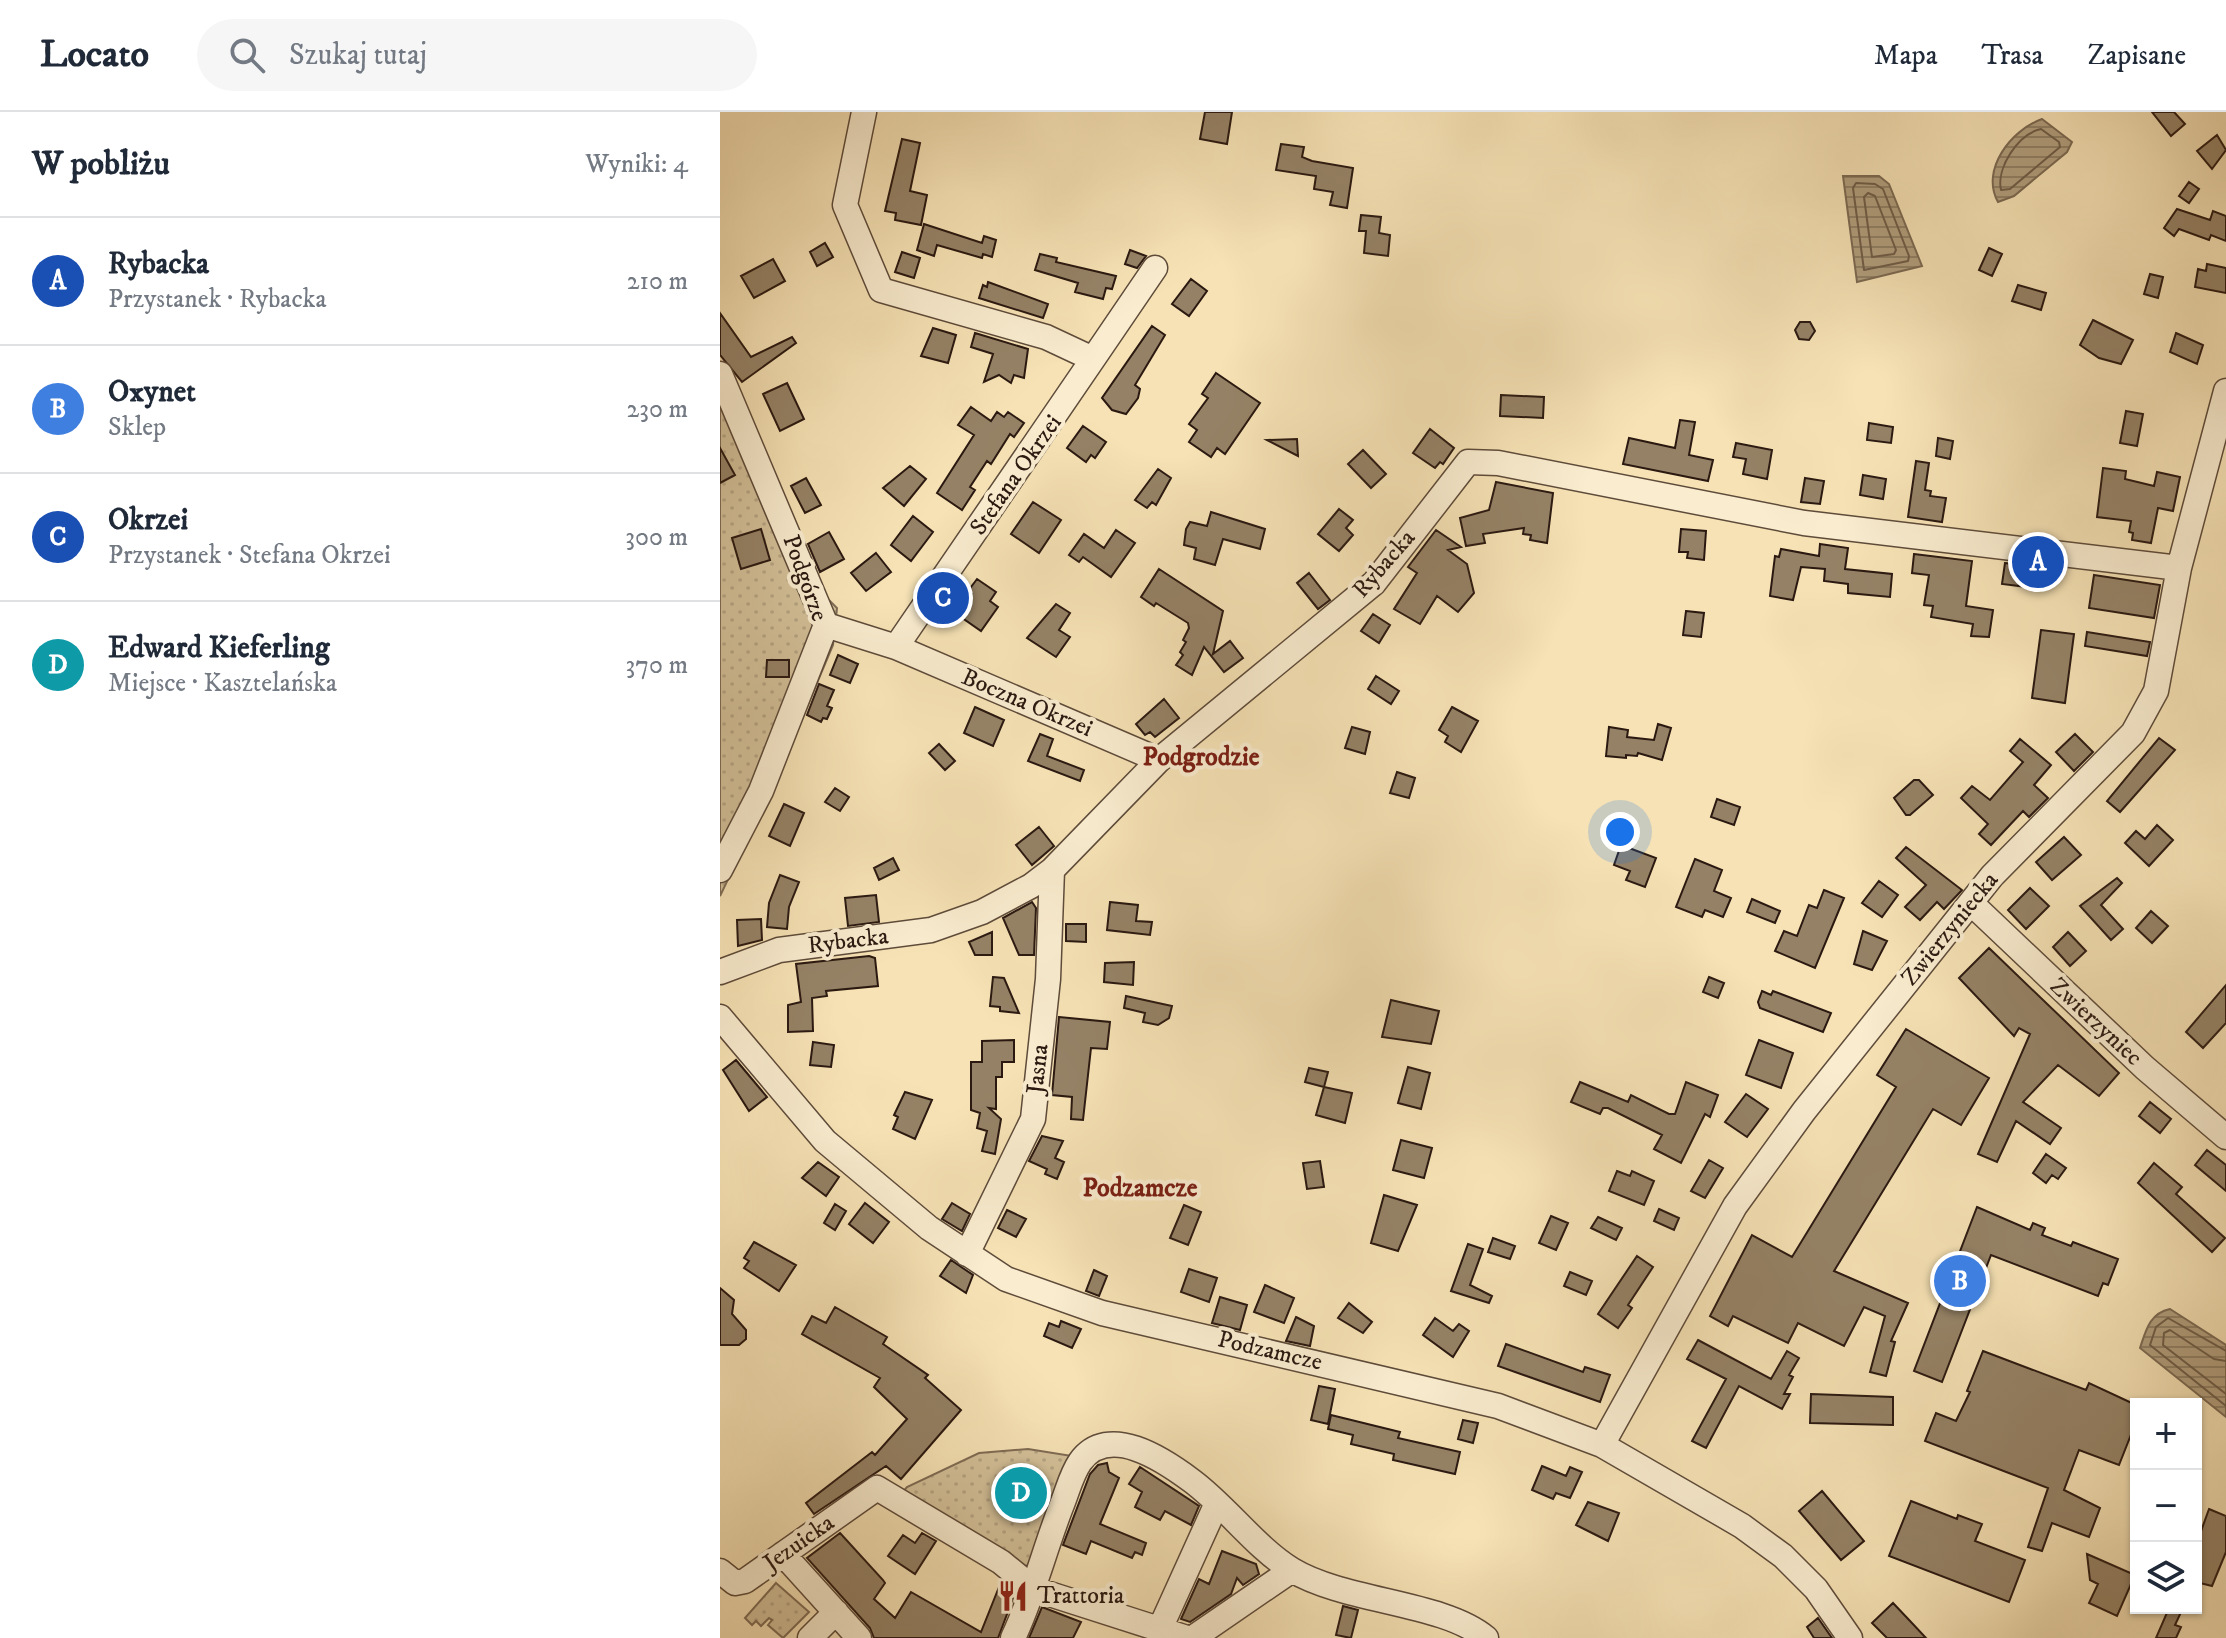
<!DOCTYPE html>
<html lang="pl">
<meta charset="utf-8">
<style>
:root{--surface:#fff;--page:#f6f6f7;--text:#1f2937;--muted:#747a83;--line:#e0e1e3;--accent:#111827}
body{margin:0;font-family:"IM FELL DW Pica",serif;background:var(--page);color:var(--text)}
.controls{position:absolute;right:24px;bottom:24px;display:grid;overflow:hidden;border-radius:0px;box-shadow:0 2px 6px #0004}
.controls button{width:72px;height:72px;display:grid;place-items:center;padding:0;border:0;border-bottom:2px solid var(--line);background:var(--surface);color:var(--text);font:40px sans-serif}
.you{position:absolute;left:900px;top:720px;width:28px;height:28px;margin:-20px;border:6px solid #fff;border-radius:50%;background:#1a73e8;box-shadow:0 0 0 12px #1a73e833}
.badge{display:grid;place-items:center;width:52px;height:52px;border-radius:50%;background:var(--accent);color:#fff;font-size:26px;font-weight:700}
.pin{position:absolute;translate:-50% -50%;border:4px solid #fff;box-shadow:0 2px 8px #0006}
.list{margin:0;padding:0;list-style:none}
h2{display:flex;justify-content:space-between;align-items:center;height:104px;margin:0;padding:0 32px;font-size:34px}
h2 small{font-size:26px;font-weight:400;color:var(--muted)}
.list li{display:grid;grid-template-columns:52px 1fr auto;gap:24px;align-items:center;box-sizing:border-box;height:128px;padding:0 32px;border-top:2px solid var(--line)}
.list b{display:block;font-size:30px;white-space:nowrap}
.list p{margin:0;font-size:26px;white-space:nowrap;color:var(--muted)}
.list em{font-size:26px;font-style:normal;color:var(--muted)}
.icon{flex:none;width:44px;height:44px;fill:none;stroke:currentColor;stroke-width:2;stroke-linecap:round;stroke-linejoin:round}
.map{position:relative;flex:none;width:1506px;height:1526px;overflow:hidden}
header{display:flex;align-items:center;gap:48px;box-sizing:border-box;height:112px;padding:0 40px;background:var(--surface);border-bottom:2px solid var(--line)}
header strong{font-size:38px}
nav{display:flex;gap:44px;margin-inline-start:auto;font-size:28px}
.search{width:560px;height:72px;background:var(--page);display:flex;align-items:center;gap:20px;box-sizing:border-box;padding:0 28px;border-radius:44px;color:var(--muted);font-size:30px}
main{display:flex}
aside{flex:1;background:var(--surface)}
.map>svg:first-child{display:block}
.park{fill:url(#park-dots);stroke:#7f6c55;stroke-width:2}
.water{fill:url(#water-rules);stroke:#7b6952;stroke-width:2}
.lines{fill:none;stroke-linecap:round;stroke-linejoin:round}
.shore{stroke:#6e5c47;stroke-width:2}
.building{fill:#958266;stroke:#2b1911;stroke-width:2}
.minor-casing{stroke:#5e4b3a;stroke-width:27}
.minor{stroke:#f9eccf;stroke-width:24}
.labels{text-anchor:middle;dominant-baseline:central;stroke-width:8;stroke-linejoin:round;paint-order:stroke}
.street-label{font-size:24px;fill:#2b1911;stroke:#f9eccf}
.poi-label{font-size:24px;fill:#2b1911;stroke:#f9eccf;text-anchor:start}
.neighbourhood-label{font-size:26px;font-weight:bold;fill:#7a1f14;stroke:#f9eccf}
</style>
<header>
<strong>Locato</strong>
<div class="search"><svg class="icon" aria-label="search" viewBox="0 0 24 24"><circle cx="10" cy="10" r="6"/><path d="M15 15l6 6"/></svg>Szukaj tutaj</div>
<nav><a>Mapa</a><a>Trasa</a><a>Zapisane</a></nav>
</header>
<main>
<aside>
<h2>W pobliżu<small>Wyniki: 4</small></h2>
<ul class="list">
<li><span class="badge" style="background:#1a4fb4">A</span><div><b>Rybacka</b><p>Przystanek · Rybacka</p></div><em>210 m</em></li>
<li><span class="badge" style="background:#3f7fe0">B</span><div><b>Oxynet</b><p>Sklep</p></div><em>230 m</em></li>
<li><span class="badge" style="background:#1a4fb4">C</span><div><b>Okrzei</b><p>Przystanek · Stefana Okrzei</p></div><em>300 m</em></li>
<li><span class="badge" style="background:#0f9aa8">D</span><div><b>Edward Kieferling</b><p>Miejsce · Kasztelańska</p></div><em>370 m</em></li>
</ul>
</aside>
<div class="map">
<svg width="1506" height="1526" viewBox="0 0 1506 1526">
<defs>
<pattern id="park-dots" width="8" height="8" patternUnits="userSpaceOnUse" patternTransform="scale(2)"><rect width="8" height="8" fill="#d3c099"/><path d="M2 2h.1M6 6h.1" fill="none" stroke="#b5a483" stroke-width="1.8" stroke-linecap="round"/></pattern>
<pattern id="water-rules" width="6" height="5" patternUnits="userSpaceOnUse" patternTransform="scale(2)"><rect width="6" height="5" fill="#b19e7d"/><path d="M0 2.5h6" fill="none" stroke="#908065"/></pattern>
</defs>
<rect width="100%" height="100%" fill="#f6e2b5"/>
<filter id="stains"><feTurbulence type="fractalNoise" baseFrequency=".0025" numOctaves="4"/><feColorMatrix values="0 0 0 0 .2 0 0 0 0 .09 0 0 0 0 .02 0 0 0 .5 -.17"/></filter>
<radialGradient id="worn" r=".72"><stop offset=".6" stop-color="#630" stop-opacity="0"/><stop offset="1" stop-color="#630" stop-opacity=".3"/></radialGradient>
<path class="park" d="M0,250L104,483L117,496L113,533L60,659L0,784Z
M308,1337L352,1344L311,1451L306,1454L181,1382L187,1375L259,1341Z
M56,1471L89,1500L63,1526L48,1513L52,1508L49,1506L41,1514L36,1509L32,1513L25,1506Z"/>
<path class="water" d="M1322,7L1352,30L1347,40L1294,84L1278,90C1260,58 1291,18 1322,7Z
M1123,64H1159L1169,72L1202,154L1137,170Z
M1450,1197L1506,1233V1305L1420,1236C1426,1218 1430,1201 1450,1197Z"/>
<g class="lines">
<path class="shore" d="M1321,17L1339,30L1340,35L1290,77L1281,78C1276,56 1298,22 1321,17Z
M1136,71L1155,72L1163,77L1189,144L1188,149L1144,158L1133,76Z
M1148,81L1155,84L1176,138L1174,142L1152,145L1144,85Z
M1506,1239L1448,1206L1436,1215L1430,1233L1506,1294
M1506,1249L1494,1247L1450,1218L1444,1221L1443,1233L1506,1282"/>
</g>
<path class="building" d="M485,0H512L507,32L480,27Z
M1432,0H1454L1465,12L1451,24Z
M1497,23L1506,38L1492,57L1477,39Z
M182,27L200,31L190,79L207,83L201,113L175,108L176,101L165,99Z
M561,32L584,35L582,45L592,49L633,56L627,96L610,93L613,80L594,77L596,64L556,58Z
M1469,70L1479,77L1469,91L1459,84Z
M1457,97L1490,108L1493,99L1506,104V129L1491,123L1489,128L1459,117L1454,124L1444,116Z
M641,103L661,105L659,121L670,123L668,144L644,141L646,119H639Z
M204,112L262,131L264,124L276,128L272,145L263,142L262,146L217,133L214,144L197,138Z
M105,131L113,145L97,154L90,140Z
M1269,136L1282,142L1272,164L1259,158Z
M410,138L426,144L417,156L405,152Z
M182,140L200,146L194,166L175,160Z
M320,142L337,146L336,150L396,164L392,177L386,176L383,187L355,180L358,171L315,158Z
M53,147L65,169L34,186L21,164Z
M1487,152L1506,156V181L1475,175L1478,157L1486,159Z
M1430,162L1443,165L1438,186L1424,182Z
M471,167L487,179L469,204L452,192Z
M268,170L328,192L323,206L259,186L263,173L267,175Z
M1298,173L1326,181L1321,198L1292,189Z
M0,201L31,245L72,225L76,231L22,270L0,243Z
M1373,208L1413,228L1401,252L1379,246L1360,233Z
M1080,210H1090L1095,219L1089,228L1079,227L1075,218Z
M432,214L445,223L415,273L420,277L418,286L406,302L392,298L382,286Z
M213,216L236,223L228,251L201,244Z
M255,221L308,237L304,266L294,263L291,271L279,263L264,270L273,242L251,235Z
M1456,221L1483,233L1477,252L1450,240Z
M496,261L540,291L505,342L497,336L491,345L469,330L477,318L469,312L488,286L482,282Z
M67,271L84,307L60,319L43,282Z
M781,283L824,285L823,306L780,304Z
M251,295L271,309L277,300L284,305L288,300L304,311L294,325L290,322L271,352L267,349L250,375L255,378L242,398L217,381L254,323L238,313Z
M1406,299L1423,302L1417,334L1400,331Z
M960,308L975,310L969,343L993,348L988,369L903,352L909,326L955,336Z
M1149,311L1173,315L1171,331L1147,328Z
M363,314L386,330L375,346L371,343L366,350L347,336Z
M710,317L734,336L723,352L720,350L715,356L693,341Z
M1218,326L1233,329L1230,347L1216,344Z
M577,327L578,344L547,328Z
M1016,331L1052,338L1047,367L1023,362L1026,347L1013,345Z
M0,336L15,363L0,371Z
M643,338L666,362L651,376L628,352Z
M1196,349L1209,351L1205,378L1211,379L1210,384L1226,386L1222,410L1188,405Z
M190,354L206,367L184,394L163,376Z
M1383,356L1406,359L1405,367L1434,374L1437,360L1460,365L1453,399L1438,396L1431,431L1412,428L1413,421L1409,420L1411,409L1377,405Z
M438,357L451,366L436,393L432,390L427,396L415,388Z
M1143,363L1166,367L1163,387L1140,383Z
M86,366L101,393L85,401L71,374Z
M1085,366L1104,369L1100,392L1081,390Z
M776,370L833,381L827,431L810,428L811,423L803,422L804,416L763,422L765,431L746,434L740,406L769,398Z
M313,390L341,408L319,441L291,422Z
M619,397L633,408L626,416L633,423L619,439L598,422Z
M491,400L545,417L540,437L503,427L495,453L474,447L476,436L464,433L466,417L470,410L487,414Z
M193,404L213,420L191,449L171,433Z
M41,417L50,448L21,457L12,426Z
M961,417L986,419L984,448L967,446L968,440H959Z
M396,418L415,431L391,465L363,445L359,450L349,443L364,422L384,436Z
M716,418L741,435L728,438L747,452L754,481L738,500L717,484L700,512L674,497L697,461L688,455Z
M109,420L124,447L100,460L88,432Z
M1100,432L1128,436L1125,457L1172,462L1170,485L1128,481V472L1104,469L1105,457L1081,455L1073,488L1050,484L1055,444L1059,445L1061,437L1099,444Z
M156,441L171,460L146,479L131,461Z
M1194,442L1252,449L1246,494L1273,498L1269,525L1251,524L1253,512L1211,505L1213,494L1204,493L1209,463L1192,461Z
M1285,451L1317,455L1315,476L1282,472Z
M439,457L503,499L493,542L510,529L523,546L504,560L484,535L472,563L456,553L463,543L460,540L466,530L463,528L469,516L468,511L436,491L434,494L421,485Z
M589,461L610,488L598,497L577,471Z
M1374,463L1440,473L1434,506L1369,496Z
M257,467L276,480L270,489L278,495L261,519L238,503L252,482L248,479Z
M336,492L350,501L339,518L350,525L336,545L307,526Z
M966,499L984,501L981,525L963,523Z
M653,502L670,513L659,531L641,519Z
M1321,518L1354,522L1345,591L1312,586Z
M1367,520L1430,530L1427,544L1365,534Z
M118,543L138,552L130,571L110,563Z
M47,548H69V565H46Z
M656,564L679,579L671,592L648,577Z
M99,572L114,578L107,594L112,596L107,607L103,606L101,610L87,603Z
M444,587L459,606L435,625L430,620L425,623L416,612Z
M255,595L284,608L273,634L244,621Z
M732,595L758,609L741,640L725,630L728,624L719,618Z
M938,612L951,616L942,648L918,641L917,644L906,643V646L886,644L889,615L908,618L907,625L934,628Z
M632,615L650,620L645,642L625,636Z
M320,622L333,627L327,644L364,658L360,669L308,649Z
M1355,622L1373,640L1354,659L1336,640Z
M1439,626L1455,638L1400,700L1387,689Z
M1300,627L1331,653L1314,673L1328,686L1309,705L1303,699L1271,733L1259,722L1268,712L1241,686L1252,674L1270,688L1303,650L1290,639Z
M219,632L235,649L225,658L209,641Z
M677,660L695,666L689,686L670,681Z
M1194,668H1199L1213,683L1190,703H1186L1174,686Z
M115,676L129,685L120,699L105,690Z
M997,687L1020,695L1014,713L991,705Z
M64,692L84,701L70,734L49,724Z
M1437,713L1453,728L1429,754L1405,731L1416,719L1425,727Z
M319,715L334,734L312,753L296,733Z
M1344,725L1361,743L1332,768L1316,750Z
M901,733L936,746L925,775L906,768L910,759L894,753Z
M1186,735L1242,778L1224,797L1217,790L1200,808L1185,795L1206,773L1176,746Z
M173,746L179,758L159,768L154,756Z
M975,747L1002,758L994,779L1011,786L1003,805L985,798L982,805L956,795Z
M60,763L79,770L69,795L67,817L47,815L49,791Z
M1397,766L1402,771L1381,793L1403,817L1391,828L1360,794Z
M1159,769L1178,783L1162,805L1142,791Z
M1310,776L1329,794L1306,817L1288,798Z
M1104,778L1124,786L1095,856L1055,839L1064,819L1077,824L1089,793L1097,796Z
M156,783L159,810L128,814L125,786Z
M1032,787L1060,799L1055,811L1027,800Z
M312,790L316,796L314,843H299L283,806Z
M390,790L418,793L416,809L432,810L430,823L387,818Z
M1431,799L1448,814L1432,831L1416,816Z
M41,807L42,828L18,834L17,808Z
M346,812H366V830L346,829Z
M1143,819L1167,829L1152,858L1134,852Z
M272,820V843H255L249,830Z
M1348,820L1366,839L1350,854L1333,835Z
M1269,836L1399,961L1379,984L1338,953L1303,990L1341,1016L1330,1032L1296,1009L1277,1050L1258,1042L1310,922L1299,916L1294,924L1239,866Z
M149,844L155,846L158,874L106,879L107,884L92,886L93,919L68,920V893L81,890L76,852Z
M414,850L413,873L384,870L385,851Z
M273,865L284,866L299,901L280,899V895L270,894Z
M989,865L1004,871L998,886L983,880Z
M1506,873V911L1483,936L1466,920Z
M1042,879L1051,883L1053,879L1111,901L1103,920L1040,896L1038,890Z
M406,884L452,894L449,906L438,913L423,910L425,901L404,896Z
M671,888L719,899L711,932L662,925Z
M339,905L390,910L387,937L371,936L363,1008L351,1007L352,985L332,983Z
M1186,917L1269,966L1241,1013L1213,997L1114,1159L1188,1191L1171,1229L1175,1230L1166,1264L1150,1260L1165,1204L1144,1195L1124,1234L1078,1211L1068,1231L1013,1204L1008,1214L990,1204L1032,1123L1072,1145L1176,975L1157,963Z
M294,928V950H282V965H276V997L269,996L281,1007L275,1042L262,1039L267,1019L257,1016L260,1001L251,998V950H262V929Z
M1039,928L1073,941L1061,976L1026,963Z
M93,930L114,933L111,955L90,953Z
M16,948L47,985L29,999L3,958Z
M688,955L710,961L701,997L678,991Z
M589,956L608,960L604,975L585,970Z
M860,970L908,990L911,983L949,1002H955L966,970L998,983L990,1005L985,1002L961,1051L934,1037L942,1023L888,996H883L880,1002L851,990Z
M604,975L632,981L625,1011L596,1003Z
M185,980L212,988L195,1027L173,1017L178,1005L174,1003Z
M1026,982L1048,997L1027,1025L1005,1010Z
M1430,990L1451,1007L1440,1021L1419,1004Z
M322,1024L343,1029L335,1046L344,1050L337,1067L325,1062L327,1057L309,1049Z
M681,1028L712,1036L704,1066L673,1058Z
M1487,1038L1506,1053V1079L1475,1053Z
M1326,1042L1346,1056L1338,1067L1332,1063L1326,1071L1313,1061Z
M989,1048L1003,1056L985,1086L971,1079Z
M600,1049L604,1075L587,1077L583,1051Z
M98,1050L119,1065L106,1084L82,1066Z
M1434,1051L1462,1075L1456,1082L1505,1126L1492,1140L1418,1071Z
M897,1059L910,1064L912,1059L934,1069L924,1093L889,1079Z
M664,1083L697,1093L678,1139L651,1131Z
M145,1091L169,1110L153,1131L129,1112Z
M232,1091L250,1102L242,1119L222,1107Z
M115,1092L126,1099L115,1118L104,1111Z
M464,1093L481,1100L468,1133L450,1126Z
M1257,1095L1310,1118L1313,1111L1325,1116L1322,1123L1351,1134L1353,1130L1398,1147L1388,1173L1383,1171L1378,1184L1271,1143L1222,1270L1194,1259Z
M939,1097L959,1106L954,1118L934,1109Z
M287,1098L306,1107L296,1125L278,1116Z
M831,1104L848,1111L836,1138L819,1131Z
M878,1105L902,1116L896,1128L871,1116Z
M773,1126L795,1134L790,1147L768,1140Z
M34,1130L76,1153L59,1179L24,1156L29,1149L24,1146Z
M748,1132L763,1137L750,1173L772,1184L769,1191L731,1179Z
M917,1144L933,1155L908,1193L912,1196L898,1216L878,1202Z
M231,1148L253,1163L246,1181L220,1164Z
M469,1157L497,1166L489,1190L461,1180Z
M374,1158L387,1164L379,1184L366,1179Z
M850,1160L872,1169L866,1183L844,1174Z
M545,1173L574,1186L564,1211L534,1200Z
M0,1176L14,1188L12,1202L26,1218V1227L19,1233H0Z
M500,1185L527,1193L520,1218L492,1211Z
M629,1191L652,1210L643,1221L618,1206Z
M115,1195L167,1225L163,1232L208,1263L205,1266L241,1298L181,1367L166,1354L94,1402L86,1391L152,1340L155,1343L187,1307L154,1275L160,1266L82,1222L92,1204L106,1211Z
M576,1205L594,1214L590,1234L566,1229Z
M715,1206L733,1219L739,1212L749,1219L733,1245L703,1223Z
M341,1209L361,1217L352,1236L324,1224L329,1211L339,1215Z
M978,1228L1051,1267L1067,1239L1079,1246L1069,1263L1073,1265L1064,1282H1070L1062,1297L1019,1274L986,1336L972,1329L1006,1267L967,1247Z
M786,1232L863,1260L865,1255L890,1263L880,1290L778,1254Z
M1263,1239L1366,1278L1369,1271L1416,1293V1310L1399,1353L1359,1338L1344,1378L1380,1396L1369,1425L1332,1411L1322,1439L1308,1435L1328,1376L1205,1329L1216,1301L1236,1309L1250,1280L1247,1279Z
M599,1274L615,1277L608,1312L591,1308Z
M1091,1282L1173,1285V1313L1090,1311Z
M611,1303L680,1320L678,1326L740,1340L735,1362L673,1348L674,1342L631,1332L633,1323L608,1317Z
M743,1308L758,1311L753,1331L738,1327Z
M387,1351L389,1360L399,1366L380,1412L426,1431L422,1443L415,1440L412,1446L371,1429L366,1442L343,1433L370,1362L378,1353Z
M822,1354L846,1364L850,1355L862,1360L850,1386L836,1381L833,1387L812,1378Z
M420,1355L479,1394L471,1413L445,1399L440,1408L415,1395L422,1380L409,1372Z
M1102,1379L1144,1429L1121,1448L1079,1399Z
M1191,1389L1237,1407L1238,1403L1262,1412L1255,1429L1305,1448L1289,1490L1169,1444Z
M868,1390L899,1401L888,1429L856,1413Z
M1489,1397L1506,1404V1440L1492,1474L1476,1470V1433Z
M120,1421L163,1468L165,1471L154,1487L175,1506L191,1480L261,1520L281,1470L295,1481L278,1526H154L150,1516L87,1446Z
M202,1421L216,1429L195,1462L168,1444L183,1423L195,1431Z
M502,1439L536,1452L539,1462L523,1473L517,1466L511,1482L470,1510L461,1507L479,1467L489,1472Z
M1367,1442L1415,1463L1397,1504L1369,1491L1378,1472L1370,1468Z
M1173,1491L1191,1510L1206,1526H1167L1152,1511Z
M623,1494L638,1498L631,1526L616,1523Z
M322,1495L361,1510L353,1526H309Z
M1449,1496H1463L1455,1513L1461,1515L1456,1526H1436Z
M1098,1506L1112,1526H1094L1087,1515Z"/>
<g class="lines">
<defs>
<path id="minor" d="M144,0L125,93L161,178L326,225L373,247L176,535
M373,247L435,156
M0,262L106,513L41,679L0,758
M106,513L176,535L439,648
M1251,791L1425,956L1506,1025
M0,860L59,838L211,818L262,800L311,774L332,758L439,648L654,471L748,350L778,351L1084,411L1459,456
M0,905L105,1029L209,1116L286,1167L382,1201L778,1294L882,1333L1022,1414L1063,1444L1096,1477L1130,1526
M247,1142L313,1007L328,867L332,758
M882,1333L1015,1094L1084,999L1272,764L1413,621L1436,579L1459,456L1506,279
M63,1442L139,1526
M0,1459L15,1471L25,1469L157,1376L281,1450L314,1477L467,1526
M439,1519L497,1391
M90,1526L116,1500
M293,1526C313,1484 324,1439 341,1395C347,1381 351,1363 360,1350C388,1310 444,1348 472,1369C507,1395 535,1435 572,1458C625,1490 723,1490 766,1526
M473,1526L572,1458"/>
</defs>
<use href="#minor" class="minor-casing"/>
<use href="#minor" class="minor"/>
</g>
<defs>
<symbol id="restaurant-bare" viewBox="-9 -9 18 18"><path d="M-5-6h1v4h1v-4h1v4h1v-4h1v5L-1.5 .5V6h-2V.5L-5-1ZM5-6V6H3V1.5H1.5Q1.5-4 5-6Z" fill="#8f2418" stroke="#f9eccf" stroke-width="2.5" paint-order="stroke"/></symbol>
</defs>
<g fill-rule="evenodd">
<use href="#restaurant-bare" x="271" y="1462" width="44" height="44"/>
</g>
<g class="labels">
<g class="street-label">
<text transform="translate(296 363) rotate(-55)">Stefana Okrzei</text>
<text transform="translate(664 452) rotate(-49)">Rybacka</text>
<text transform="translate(85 466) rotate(70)">Podgórze</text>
<text transform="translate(307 591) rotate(23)">Boczna Okrzei</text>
<text transform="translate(1230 817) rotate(-51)">Zwierzyniecka</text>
<text transform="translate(128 829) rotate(-7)">Rybacka</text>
<text transform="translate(1376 910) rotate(43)">Zwierzyniec</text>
<text transform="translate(318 957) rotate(-84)">Jasna</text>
<text transform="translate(550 1239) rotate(13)">Podzamcze</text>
<text transform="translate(79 1431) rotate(-35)">Jezuicka</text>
</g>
<g class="poi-label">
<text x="317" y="1484">Trattoria</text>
</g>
<g class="neighbourhood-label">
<text x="481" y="645">Podgrodzie</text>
<text x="420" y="1076">Podzamcze</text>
</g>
</g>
<rect width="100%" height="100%" filter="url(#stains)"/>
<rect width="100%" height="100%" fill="url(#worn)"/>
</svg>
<div class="controls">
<button>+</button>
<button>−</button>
<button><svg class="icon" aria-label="layers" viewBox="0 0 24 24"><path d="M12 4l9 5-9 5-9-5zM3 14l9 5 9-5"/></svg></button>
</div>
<div class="you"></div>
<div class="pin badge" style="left:1318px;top:450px;background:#1a4fb4">A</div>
<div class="pin badge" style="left:1240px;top:1169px;background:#3f7fe0">B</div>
<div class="pin badge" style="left:223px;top:486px;background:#1a4fb4">C</div>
<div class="pin badge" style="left:301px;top:1381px;background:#0f9aa8">D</div>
</div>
</main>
